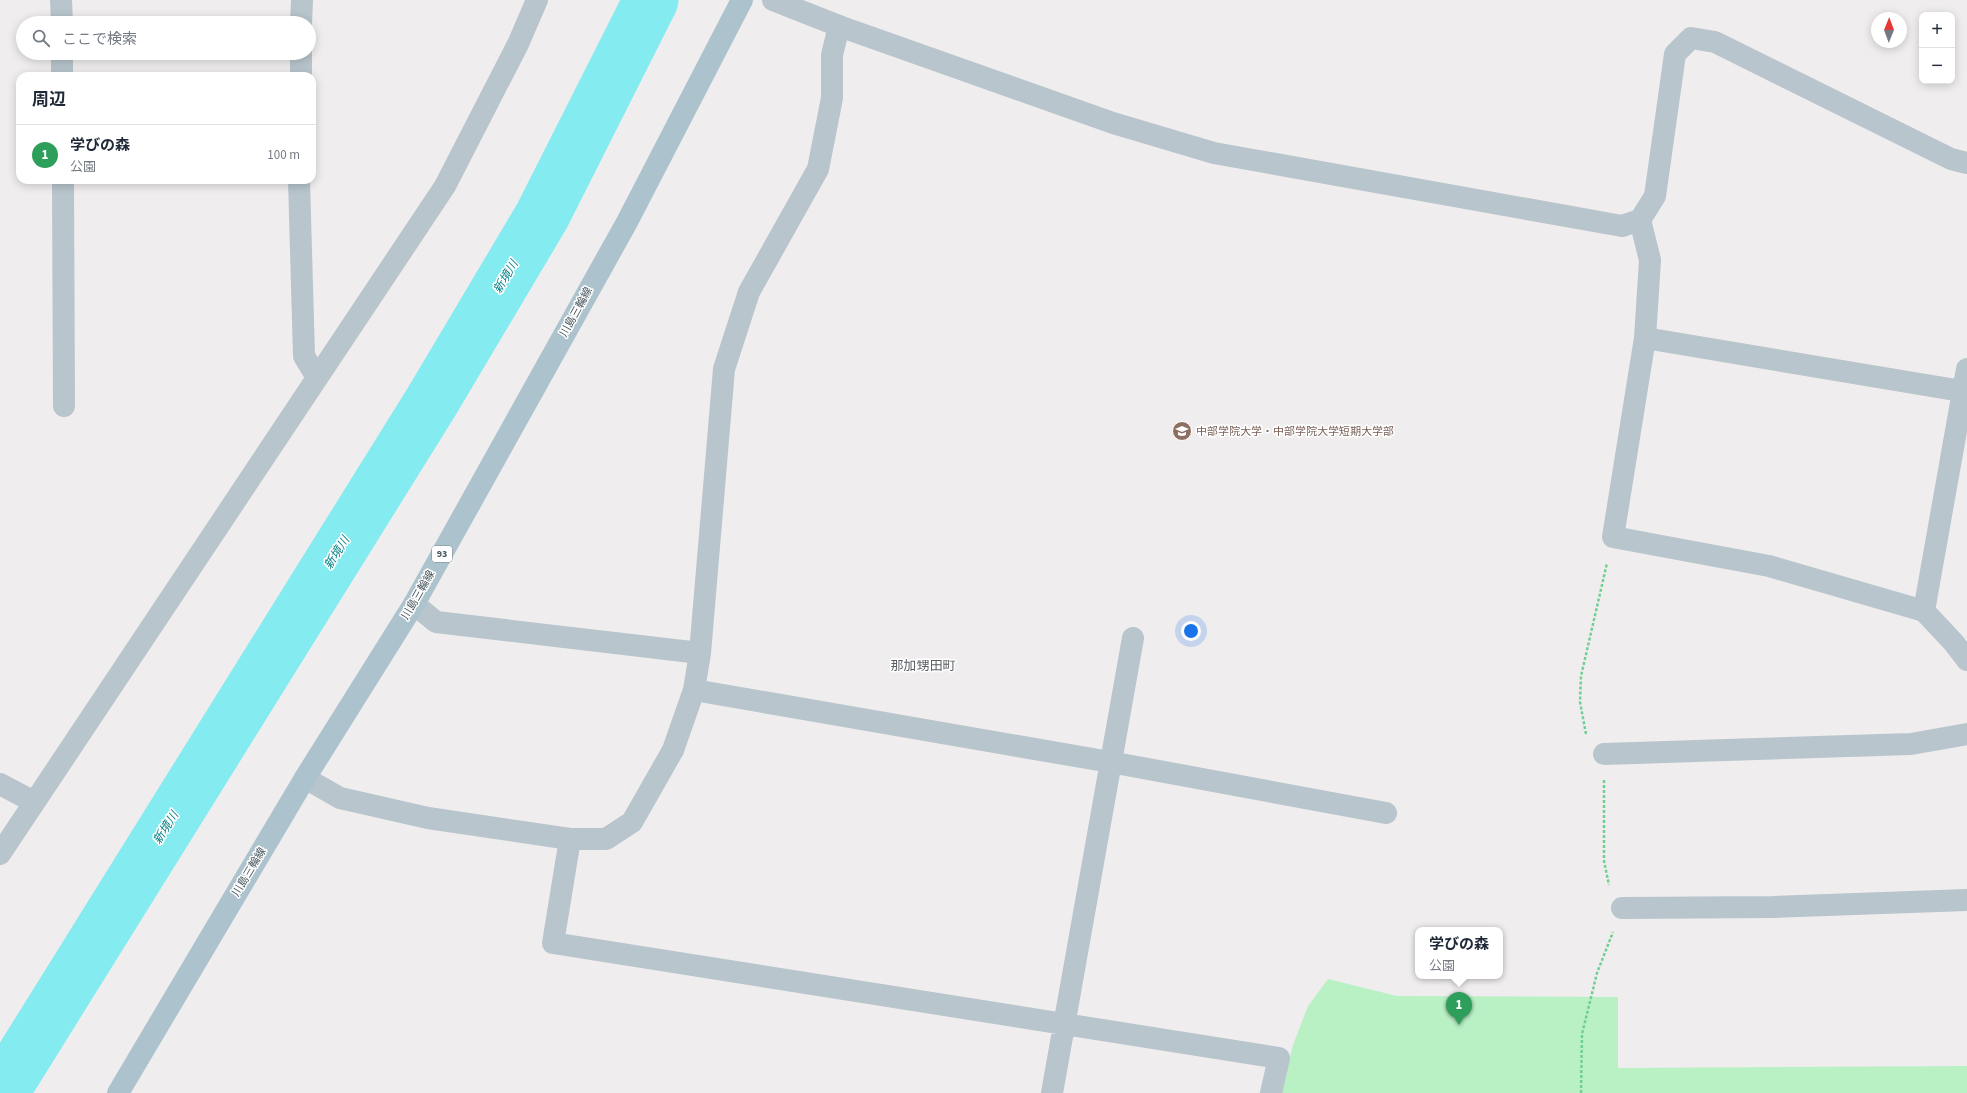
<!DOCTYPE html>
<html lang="ja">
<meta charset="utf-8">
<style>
:root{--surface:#fff;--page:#f2f2f3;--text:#1f2937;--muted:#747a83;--line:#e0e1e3;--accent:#1092e8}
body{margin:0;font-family:"Source Sans 3","Noto Sans JP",sans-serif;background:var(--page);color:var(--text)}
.controls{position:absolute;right:12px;top:12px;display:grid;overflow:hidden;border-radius:8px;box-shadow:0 2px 10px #0003}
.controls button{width:36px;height:36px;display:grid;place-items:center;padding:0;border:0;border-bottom:1px solid var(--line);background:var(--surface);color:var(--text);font:20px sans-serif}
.compass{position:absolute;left:1871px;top:12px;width:36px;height:36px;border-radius:50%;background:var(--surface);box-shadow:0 2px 10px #0003;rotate:1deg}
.you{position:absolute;left:1191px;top:631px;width:14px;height:14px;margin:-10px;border:3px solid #fff;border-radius:50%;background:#1a73e8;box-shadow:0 0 0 6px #1a73e833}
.badge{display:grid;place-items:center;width:26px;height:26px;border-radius:50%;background:var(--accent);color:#fff;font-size:13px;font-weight:700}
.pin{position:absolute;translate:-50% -33px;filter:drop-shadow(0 1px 2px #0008)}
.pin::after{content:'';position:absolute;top:21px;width:14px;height:12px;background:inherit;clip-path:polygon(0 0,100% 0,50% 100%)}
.popup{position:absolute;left:1415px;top:927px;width:88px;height:52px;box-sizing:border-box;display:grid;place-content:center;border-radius:8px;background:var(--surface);filter:drop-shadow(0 1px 3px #0005);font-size:13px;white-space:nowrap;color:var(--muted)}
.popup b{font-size:15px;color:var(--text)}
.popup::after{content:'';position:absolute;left:50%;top:100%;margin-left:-8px;border:8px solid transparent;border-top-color:var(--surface)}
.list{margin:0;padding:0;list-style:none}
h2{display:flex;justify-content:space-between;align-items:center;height:52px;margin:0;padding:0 16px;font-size:17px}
h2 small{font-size:13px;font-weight:400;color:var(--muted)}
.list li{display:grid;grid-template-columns:26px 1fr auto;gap:12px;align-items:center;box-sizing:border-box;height:60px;padding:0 16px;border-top:1px solid var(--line)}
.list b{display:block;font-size:15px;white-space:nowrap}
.list p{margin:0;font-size:13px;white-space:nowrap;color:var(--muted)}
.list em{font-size:13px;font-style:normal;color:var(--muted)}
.icon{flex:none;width:22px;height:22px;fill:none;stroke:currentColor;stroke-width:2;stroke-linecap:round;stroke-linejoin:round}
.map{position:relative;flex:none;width:1967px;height:1093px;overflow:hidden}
.search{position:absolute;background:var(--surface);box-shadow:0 2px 10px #0003;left:16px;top:16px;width:300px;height:44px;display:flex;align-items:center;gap:10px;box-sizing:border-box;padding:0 14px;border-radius:22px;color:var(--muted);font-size:15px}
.panel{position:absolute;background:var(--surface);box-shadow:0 2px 10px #0003;left:16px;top:72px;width:300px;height:112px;border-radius:12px}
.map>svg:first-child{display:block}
.green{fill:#b9f1c5}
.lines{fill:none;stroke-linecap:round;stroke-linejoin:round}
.river{stroke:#84ebf0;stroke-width:55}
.path{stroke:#70d091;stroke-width:2.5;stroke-dasharray:3 2;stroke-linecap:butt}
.minor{stroke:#b8c5cc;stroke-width:22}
.tertiary{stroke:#b8c5cc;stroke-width:22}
.primary{stroke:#acc3ce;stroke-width:22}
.labels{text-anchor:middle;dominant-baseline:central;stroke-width:3;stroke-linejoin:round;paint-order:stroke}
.shield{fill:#fff;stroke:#7d888d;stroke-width:1}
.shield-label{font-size:10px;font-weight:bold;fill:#45555c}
.street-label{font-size:11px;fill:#45555c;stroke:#fff}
.education-label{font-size:11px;fill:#785e54;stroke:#fff;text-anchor:start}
.water-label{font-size:12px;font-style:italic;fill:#088287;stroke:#fff}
.quarter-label{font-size:13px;fill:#5a5f63;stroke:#fff}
</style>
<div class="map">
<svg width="1967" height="1093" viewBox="0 0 1967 1093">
<rect width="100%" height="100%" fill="#f0edee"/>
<path class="green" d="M1328,979L1397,996L1618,997V1068L1967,1066V1093H1281L1293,1045L1308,1006Z"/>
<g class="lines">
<path class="river" d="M1,1093L432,401L542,216L651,0"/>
<path class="path" d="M1586,734L1580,702L1581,676L1607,563
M1604,780V861L1609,885
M1581,1093L1582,1034L1597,973L1613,932"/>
<path class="minor" d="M61,0L62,23
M301,23L302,0
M62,53V76
M301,76V53
M63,180L64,406
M299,180L304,356L316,376
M1640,220L1650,260L1645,338L1613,537L1769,566L1924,611L1954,643L1967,660
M1645,338L1967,392
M414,604L436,622L700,653
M1924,611L1967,369
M694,690L1110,762L1386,813
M1604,754L1911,744L1967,734
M305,778L340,798L428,818L570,839H606L632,822L673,750L694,690L700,653L724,369L749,292L818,169L832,98V55L839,26
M570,839L553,943L1279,1058L1271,1093
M0,854L445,186L518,44L537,0
M1622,908L1774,907L1967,900
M1052,1093L1133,638"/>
<path class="tertiary" d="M773,0L839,26L1113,123L1214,153L1622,226L1640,220L1655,196L1675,54L1691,38L1715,42L1951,159L1967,163
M0,784L34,802"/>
<path class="primary" d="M118,1093L305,778L414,604L627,222L742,0"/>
</g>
<defs>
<symbol id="school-disc" viewBox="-11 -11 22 22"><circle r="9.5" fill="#8d6e63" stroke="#fff"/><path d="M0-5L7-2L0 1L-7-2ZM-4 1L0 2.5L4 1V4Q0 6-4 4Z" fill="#fff"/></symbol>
</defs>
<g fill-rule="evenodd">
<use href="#school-disc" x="1171" y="420" width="22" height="22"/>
</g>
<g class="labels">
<rect class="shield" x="432" y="546" width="20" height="16" rx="3"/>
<g class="shield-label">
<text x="442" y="554">93</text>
</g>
<g class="street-label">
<text transform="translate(576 312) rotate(-61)">川島三輪線</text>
<text transform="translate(418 595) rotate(-60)">川島三輪線</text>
<text transform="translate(249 872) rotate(-59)">川島三輪線</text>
</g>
<g class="education-label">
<text x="1196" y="431">中部学院大学・中部学院大学短期大学部</text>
</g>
<g class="water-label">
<text transform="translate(506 277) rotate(-59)">新境川</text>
<text transform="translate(337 553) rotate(-58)">新境川</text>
<text transform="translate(166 828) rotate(-58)">新境川</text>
</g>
<g class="quarter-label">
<text x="923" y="666">那加甥田町</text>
</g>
</g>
</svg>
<div class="controls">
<button>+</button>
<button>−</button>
</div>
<svg class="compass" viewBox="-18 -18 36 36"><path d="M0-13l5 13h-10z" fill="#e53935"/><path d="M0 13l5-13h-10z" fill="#747a83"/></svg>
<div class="you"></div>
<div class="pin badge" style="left:1459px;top:1025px;background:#2e9e5b">1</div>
<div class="popup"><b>学びの森</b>公園</div>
<div class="search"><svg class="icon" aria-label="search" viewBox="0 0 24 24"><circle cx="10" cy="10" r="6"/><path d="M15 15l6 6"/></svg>ここで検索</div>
<section class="panel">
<h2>周辺<small></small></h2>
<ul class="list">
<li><span class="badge" style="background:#2e9e5b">1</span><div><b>学びの森</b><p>公園</p></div><em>100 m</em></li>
</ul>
</section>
</div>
